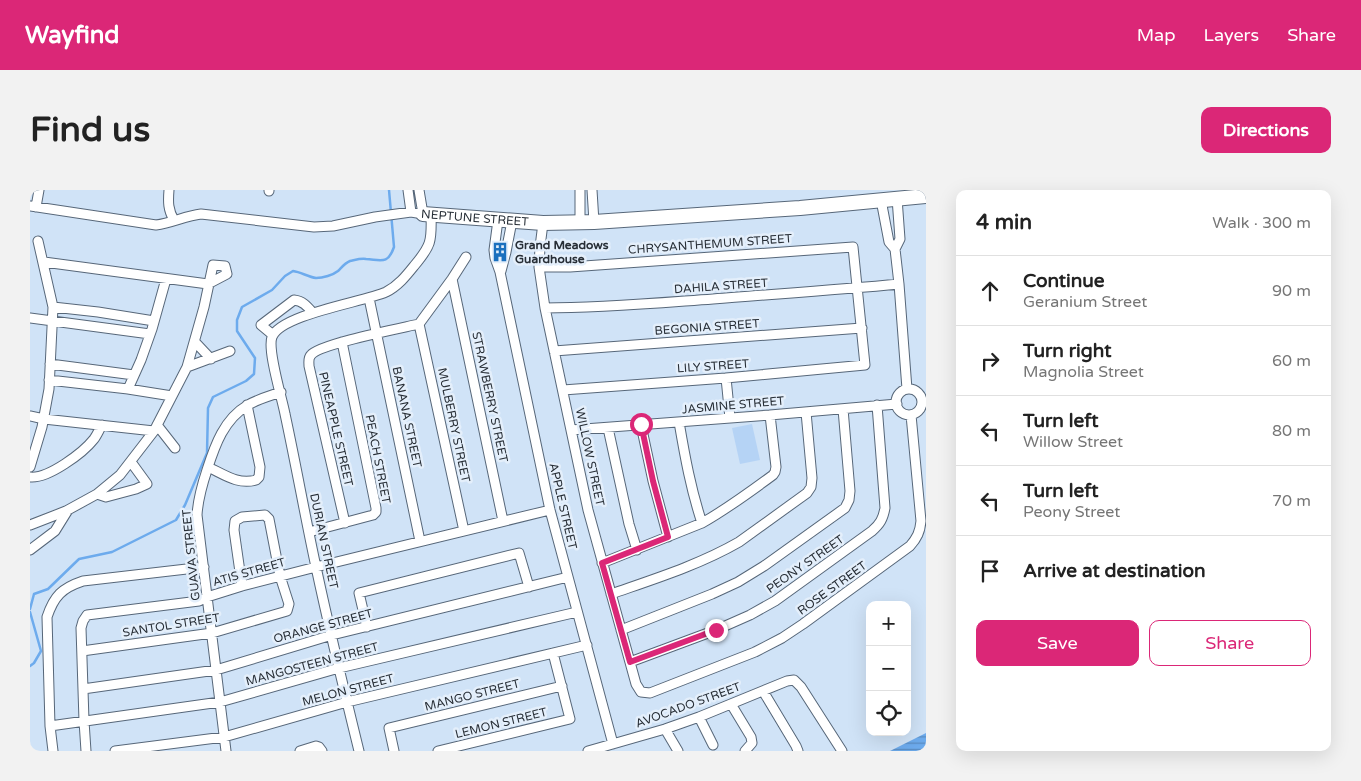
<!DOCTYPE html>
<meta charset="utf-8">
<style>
:root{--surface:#fff;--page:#f2f2f2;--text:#222;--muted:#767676;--line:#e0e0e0;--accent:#db2777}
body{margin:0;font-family:"Varela Round",sans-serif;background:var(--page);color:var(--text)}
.controls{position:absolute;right:15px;bottom:15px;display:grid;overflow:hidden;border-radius:10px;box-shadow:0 5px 20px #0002}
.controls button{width:45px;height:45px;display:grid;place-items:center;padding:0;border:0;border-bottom:1px solid var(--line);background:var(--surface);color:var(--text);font:25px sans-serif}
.stop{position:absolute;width:15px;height:15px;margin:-11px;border:4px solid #db2777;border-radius:50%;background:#fff}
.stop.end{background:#db2777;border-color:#fff;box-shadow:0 1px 5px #0008}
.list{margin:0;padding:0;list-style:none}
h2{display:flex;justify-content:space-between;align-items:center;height:65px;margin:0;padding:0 20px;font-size:21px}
h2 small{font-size:16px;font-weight:400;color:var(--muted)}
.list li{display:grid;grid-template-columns:32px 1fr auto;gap:15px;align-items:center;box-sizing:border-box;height:70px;padding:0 20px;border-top:1px solid var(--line)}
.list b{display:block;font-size:19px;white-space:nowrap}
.list p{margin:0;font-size:16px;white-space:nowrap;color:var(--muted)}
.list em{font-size:16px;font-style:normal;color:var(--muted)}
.actions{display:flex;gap:10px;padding:15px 20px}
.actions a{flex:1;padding:11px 0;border:1px solid var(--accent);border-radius:10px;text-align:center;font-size:18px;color:var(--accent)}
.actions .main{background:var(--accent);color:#fff}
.icon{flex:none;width:28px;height:28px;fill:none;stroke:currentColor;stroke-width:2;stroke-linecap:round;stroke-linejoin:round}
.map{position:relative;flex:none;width:896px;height:561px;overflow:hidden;border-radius:10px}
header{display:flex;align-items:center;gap:30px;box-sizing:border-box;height:70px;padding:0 25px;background:var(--accent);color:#fff}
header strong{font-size:24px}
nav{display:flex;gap:28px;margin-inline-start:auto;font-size:18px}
.intro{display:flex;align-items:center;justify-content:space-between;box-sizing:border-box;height:120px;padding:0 30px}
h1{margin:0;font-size:35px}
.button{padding:12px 22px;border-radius:10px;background:var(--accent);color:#fff;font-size:18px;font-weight:700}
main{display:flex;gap:30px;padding:0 30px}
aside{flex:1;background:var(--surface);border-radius:10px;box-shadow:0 5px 20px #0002}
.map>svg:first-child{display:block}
.park{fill:#b5d3f5}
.water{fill:url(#water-rules)}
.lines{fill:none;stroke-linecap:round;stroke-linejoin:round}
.stream{stroke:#6dabed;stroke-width:2.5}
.street-casing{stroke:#576779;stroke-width:11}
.secondary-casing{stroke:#576779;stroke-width:16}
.street{stroke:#fff;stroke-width:9}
.secondary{stroke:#fff;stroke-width:14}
.route{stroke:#db2777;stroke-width:6}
.labels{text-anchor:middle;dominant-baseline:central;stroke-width:5;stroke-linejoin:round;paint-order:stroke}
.street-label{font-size:12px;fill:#272e36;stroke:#e4effb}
.poi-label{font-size:12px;font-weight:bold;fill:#272e36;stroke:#e4effb;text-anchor:start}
</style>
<header>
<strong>Wayfind</strong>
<nav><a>Map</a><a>Layers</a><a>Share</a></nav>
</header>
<div class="intro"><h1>Find us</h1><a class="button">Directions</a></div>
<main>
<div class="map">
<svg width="896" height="561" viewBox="0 0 896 561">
<defs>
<pattern id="water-rules" width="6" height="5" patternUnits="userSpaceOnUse" patternTransform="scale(1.25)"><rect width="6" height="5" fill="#6dabed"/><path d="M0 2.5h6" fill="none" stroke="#5a8cc1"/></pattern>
</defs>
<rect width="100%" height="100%" fill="#d0e3f7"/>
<path class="park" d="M722,234L730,270L710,274L702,238Z"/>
<path class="water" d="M896,543V561H860Z"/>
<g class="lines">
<path class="stream" d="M0,419L4,404L18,399L49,369L82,362L146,330L155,315L177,263L178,218L183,207L216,191L224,184L225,168L207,141V130L212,117L242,100L255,86L263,81C271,82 278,87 286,88C293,88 303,85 308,81C312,77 315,73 320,71C325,70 331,68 336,69C351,70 358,75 364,57L359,0
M0,422L11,461L4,473L0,476"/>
<defs>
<path id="street" d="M139,0C138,12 138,20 144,30
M378,0L381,22
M562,0L564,32
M239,1V0
M851,10L859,52L865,59L870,49L867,8
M0,16L126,35C142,33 155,26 171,24L284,37L303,36L345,27L381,22L393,24L389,0
M6,17L9,0
M468,30L464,60L465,68L470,82L520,320L583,554
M550,32V0
M513,33L510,57L509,77L515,118L558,320L606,494L611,502L620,503L725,462L752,448L773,434L880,356C887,348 890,342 891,331L881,225
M865,59L869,94L877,199
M509,77H540L823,57L835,175L696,188L533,200
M471,81L476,62L482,31
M422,89L473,331
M339,108L390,351
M23,117L68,122L124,131
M515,118C571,118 627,113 683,109C745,104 807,100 869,94
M0,128L120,144
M389,134L434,341
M243,145L231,135L264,110C273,111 277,116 283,123
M165,152L181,169
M524,161L832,138
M20,174L104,185
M157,177L200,161
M696,188L700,228
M19,190L98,199L142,206
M98,199L111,170L122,139L136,89
M866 212a13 13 0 1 1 26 0a13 13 0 1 1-26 0Z
M0,226L14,229L124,241
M649,232C655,267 661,300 672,333
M127,235L145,258
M611,235L623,291L638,347
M578,238L599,334L607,360
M541,240L740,225L867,214
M0,277L12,237L19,199L23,117L8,51
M178,277C195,285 208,295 226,290L229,287L230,277L217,215
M0,287C18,289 53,263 64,249C67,245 69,240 72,235
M67,304L76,307L106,299L117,294L101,272
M315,333L279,176C279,172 278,168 281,165C289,154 372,138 389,134L422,89L436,67
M0,335L36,321L67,304L90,285L124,241L157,177L174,117L183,75L195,76L197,84L178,94L14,72
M279,342L343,325L346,322V318L312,152
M0,360L25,341L38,320
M572,373L672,333C697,319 720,302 743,285L745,282L746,277L740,225
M581,404C624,389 669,375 709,352L777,303L781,297L782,288L776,222
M337,437L329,403L489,363L499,397
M591,440L682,404L708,392L734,376L815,318L819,310L820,301L813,219
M52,461L182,443L257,421L259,414L250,386L239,329L235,325L212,327L205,331L204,340L212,396
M600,472L686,440L720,425L745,411L842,341C850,334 853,329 855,318L847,215
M53,499L186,480L302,445L538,387
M733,501L766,556L768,561
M701,514L721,547L722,553L715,561
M669,527L683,555
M20,536L190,512L309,478L547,422
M635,539L648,561
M23,561L20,536L17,427C24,406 32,398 53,391L174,377
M56,561L54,531L51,438L53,431L57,425L169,411L177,407L212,396L286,377L520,320
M85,561L194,547L317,512L557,455
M196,561L167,325C168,309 172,295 177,280C185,255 194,229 218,215C228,209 240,206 251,202
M270,561L286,556L289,557L292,561
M329,561C314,500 299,438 286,377C275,326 266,275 255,224C252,208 237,160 242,147C251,124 334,112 356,102C368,96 376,86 384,76C401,56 402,51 401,25
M364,561L359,538L532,496
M408,561L540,529L523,463
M558,561L635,539L669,527L757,491L764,490L771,497L812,561"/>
<g id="secondary">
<path id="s1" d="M393,24L513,33L564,32L770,18L896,6"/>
</g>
</defs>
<use href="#street" class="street-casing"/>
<use href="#secondary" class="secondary-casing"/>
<use href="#street" class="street"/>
<use href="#secondary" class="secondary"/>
</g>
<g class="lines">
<path class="route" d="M611,234L623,291L638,347L572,373L600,472L686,440"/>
</g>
<defs>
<symbol id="building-bare" viewBox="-9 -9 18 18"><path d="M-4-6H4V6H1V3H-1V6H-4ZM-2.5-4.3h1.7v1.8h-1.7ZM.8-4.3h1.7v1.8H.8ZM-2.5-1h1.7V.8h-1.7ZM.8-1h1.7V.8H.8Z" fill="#1b70be" stroke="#e4effb" stroke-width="2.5" paint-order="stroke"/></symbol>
</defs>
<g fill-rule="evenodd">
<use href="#building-bare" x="456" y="48" width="28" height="28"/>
</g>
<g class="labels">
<g class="street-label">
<text stroke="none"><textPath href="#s1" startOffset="52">NEPTUNE STREET</textPath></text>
<text transform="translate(680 54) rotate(-4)">CHRYSANTHEMUM STREET</text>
<text transform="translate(691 96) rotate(-4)">DAHILA STREET</text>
<text transform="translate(677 137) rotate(-4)">BEGONIA STREET</text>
<text transform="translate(683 176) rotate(-4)">LILY STREET</text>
<text transform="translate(460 207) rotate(78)">STRAWBERRY STREET</text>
<text transform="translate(703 215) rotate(-5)">JASMINE STREET</text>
<text transform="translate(377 227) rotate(78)">BANANA STREET</text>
<text transform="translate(424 235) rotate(78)">MULBERRY STREET</text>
<text transform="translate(306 239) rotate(77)">PINEAPPLE STREET</text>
<text transform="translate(560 267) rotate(78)">WILLOW STREET</text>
<text transform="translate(348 269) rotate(79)">PEACH STREET</text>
<text transform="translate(533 316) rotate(77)">APPLE STREET</text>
<text transform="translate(294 351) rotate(78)">DURIAN STREET</text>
<text transform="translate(161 365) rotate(-96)">GUAVA STREET</text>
<text transform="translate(775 374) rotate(-35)">PEONY STREET</text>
<text transform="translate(219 382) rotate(-16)">ATIS STREET</text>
<text transform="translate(802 398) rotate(-36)">ROSE STREET</text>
<text transform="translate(141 435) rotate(-9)">SANTOL STREET</text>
<text transform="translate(293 436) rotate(-15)">ORANGE STREET</text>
<text transform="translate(282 474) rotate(-15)">MANGOSTEEN STREET</text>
<text transform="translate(318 500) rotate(-15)">MELON STREET</text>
<text transform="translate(442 505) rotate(-14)">MANGO STREET</text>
<text transform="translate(658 515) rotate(-20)">AVOCADO STREET</text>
<text transform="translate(471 533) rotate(-14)">LEMON STREET</text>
</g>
<g class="poi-label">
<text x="485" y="55">Grand Meadows<tspan x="485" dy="14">Guardhouse</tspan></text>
</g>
</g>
</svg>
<div class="controls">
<button>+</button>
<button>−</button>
<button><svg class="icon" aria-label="locate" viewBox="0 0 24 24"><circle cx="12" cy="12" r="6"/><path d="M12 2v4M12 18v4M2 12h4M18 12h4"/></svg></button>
</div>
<div class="stop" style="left:611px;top:234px"></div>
<div class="stop end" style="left:686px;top:440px"></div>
</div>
<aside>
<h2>4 min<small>Walk · 300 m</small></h2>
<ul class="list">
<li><svg class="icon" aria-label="ahead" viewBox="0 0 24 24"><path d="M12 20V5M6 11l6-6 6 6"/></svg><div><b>Continue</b><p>Geranium Street</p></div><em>90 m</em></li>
<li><svg class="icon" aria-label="right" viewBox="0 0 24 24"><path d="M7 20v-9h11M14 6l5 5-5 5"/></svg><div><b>Turn right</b><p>Magnolia Street</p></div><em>60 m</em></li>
<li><svg class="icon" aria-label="left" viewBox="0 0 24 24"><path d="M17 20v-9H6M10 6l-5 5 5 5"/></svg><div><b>Turn left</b><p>Willow Street</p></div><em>80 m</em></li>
<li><svg class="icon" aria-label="left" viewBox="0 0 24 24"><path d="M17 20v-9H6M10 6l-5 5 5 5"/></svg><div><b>Turn left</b><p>Peony Street</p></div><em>70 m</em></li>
<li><svg class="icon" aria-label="arrive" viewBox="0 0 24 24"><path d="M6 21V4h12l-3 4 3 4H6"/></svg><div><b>Arrive at destination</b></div></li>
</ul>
<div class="actions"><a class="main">Save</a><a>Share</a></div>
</aside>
</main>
